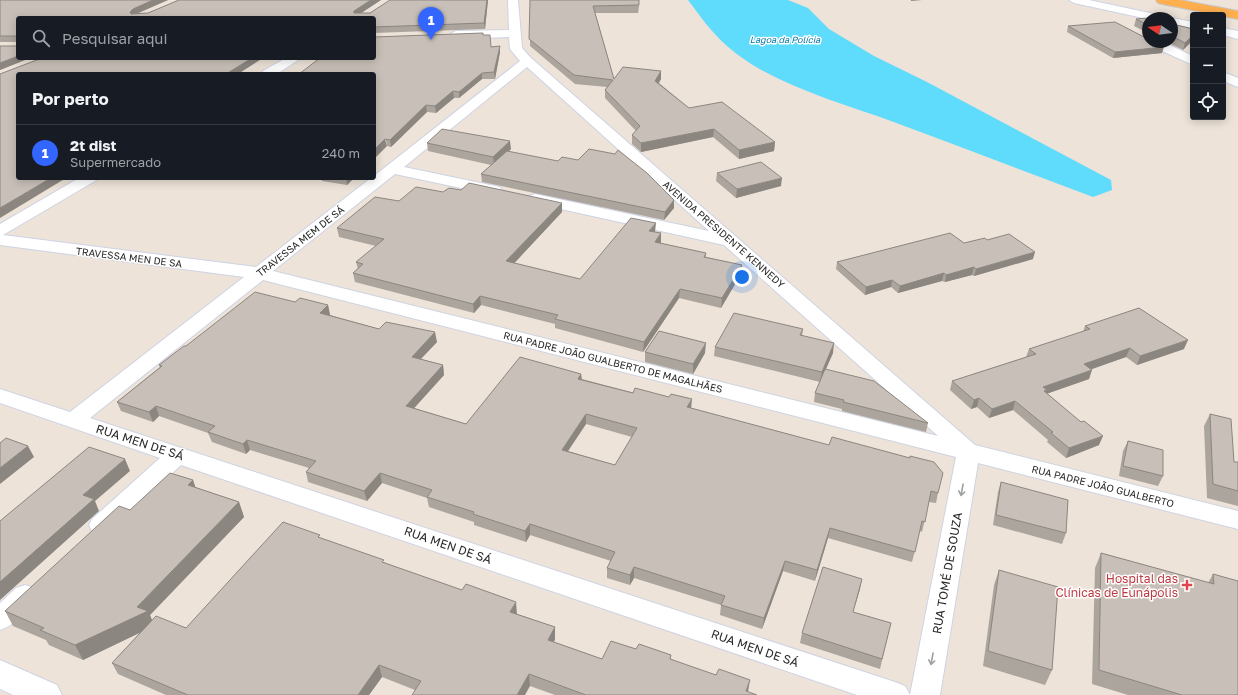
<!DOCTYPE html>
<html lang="pt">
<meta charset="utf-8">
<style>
:root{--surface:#171b24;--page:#20242c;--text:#f1f3f6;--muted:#9ea1a6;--line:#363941;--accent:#3365ff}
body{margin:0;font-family:"Golos Text",sans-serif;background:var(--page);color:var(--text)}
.controls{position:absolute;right:12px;top:12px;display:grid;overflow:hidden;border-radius:4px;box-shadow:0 2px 10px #0003}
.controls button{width:36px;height:36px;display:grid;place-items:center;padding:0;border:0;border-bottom:1px solid var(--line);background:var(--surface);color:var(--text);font:20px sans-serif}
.compass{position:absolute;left:1142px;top:12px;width:36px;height:36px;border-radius:50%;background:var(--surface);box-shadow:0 2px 10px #0003;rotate:283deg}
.you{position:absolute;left:742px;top:277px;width:14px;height:14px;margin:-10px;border:3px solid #fff;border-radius:50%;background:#1a73e8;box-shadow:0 0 0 6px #1a73e833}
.badge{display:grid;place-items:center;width:26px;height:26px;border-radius:50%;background:var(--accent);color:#fff;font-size:13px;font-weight:700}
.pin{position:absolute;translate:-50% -33px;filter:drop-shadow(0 1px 2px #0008)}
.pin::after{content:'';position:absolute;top:21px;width:14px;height:12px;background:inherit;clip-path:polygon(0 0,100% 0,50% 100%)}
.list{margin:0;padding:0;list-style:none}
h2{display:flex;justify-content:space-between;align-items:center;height:52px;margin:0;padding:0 16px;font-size:17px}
h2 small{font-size:13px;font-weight:400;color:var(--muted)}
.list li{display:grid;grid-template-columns:26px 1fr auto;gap:12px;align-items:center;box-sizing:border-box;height:56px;padding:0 16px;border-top:1px solid var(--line)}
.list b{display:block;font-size:15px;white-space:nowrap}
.list p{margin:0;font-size:13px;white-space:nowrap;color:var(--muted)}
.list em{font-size:13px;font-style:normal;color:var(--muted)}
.icon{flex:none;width:22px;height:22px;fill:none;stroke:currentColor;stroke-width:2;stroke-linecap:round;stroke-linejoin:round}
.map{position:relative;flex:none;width:1238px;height:695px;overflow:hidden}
.search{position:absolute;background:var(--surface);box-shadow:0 2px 10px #0003;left:16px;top:16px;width:360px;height:44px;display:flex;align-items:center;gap:10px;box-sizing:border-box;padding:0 14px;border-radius:4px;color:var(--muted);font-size:15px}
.panel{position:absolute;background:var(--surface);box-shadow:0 2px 10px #0003;left:16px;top:72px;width:360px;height:108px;border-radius:4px}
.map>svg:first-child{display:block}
.water{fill:#5fdbfc}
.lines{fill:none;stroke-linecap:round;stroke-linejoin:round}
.minor-casing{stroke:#ced3e4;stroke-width:2}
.secondary-casing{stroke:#ced3e4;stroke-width:2}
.trunk-casing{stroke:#c7c7c7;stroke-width:2}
.minor{fill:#fff;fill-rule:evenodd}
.secondary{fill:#fff;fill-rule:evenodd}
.trunk{fill:#ffaf4e;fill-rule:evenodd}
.wall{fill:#aca59e;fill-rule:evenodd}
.shaded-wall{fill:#8c8681}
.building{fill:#c8c0b8;stroke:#8c8681;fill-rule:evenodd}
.oneway{stroke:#9f9f9f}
.health-dot{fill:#e0444e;stroke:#fff;stroke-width:1.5}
.labels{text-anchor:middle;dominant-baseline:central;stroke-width:3;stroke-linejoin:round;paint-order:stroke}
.far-water-label{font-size:9px;font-style:italic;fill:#0076a5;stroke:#fff}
.street-label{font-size:10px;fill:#292929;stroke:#fff}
.near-street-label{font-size:12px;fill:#292929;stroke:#fff}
.near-health-label{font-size:12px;fill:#be3a42;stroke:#fff;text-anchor:end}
</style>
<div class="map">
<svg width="1238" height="695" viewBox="0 0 1238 695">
<rect width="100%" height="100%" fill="#ede3d8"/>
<path class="water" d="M688,0H788L808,8L829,29L874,56L927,82L1111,180L1112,190L1093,197C1026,172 959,146 891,121C839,102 770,84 727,46C712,33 700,16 688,0Z"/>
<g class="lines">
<defs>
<path id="minor" d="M508,0H518L522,48L531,58L975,445L1238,511V529L978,463L940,695H910L956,457L263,280L90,418L895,682L905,686L910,695H857L181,465L110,531L101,534L92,531L89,525L92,519L160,458L0,403V389L70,412L244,277L0,245V224L79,178H98L95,181L3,235L256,267L371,178H374V176L520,61L510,49L509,37L456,39L452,37L450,35L452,33L456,31L509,30ZM527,67L709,231L535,194L529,196L527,199L529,202L724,245L938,436L273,271L395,174L494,195L500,193L502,190L500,187L404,167Z
M1069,0H1089L1159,15L1163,16L1165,18L1148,19L1074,3Z
M1170,18H1172L1193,22V28L1172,24V18Z
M1223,28L1238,31V39L1223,35Z
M1148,41V42H1163L1193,56V65L1149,45L1147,42Z
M286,58H301L277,74H262L263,71Z
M1223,72L1238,78V87L1223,81Z
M25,585L34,588L38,596C31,610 15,625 0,630V603L16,588Z"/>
<path id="secondary" d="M0,660L57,685L62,695H13L0,689Z"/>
<path id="trunk" d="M1156,0H1180L1238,11V19L1162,4L1158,3Z"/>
</defs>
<use href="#minor" class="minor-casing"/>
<use href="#secondary" class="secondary-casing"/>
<use href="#trunk" class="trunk-casing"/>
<use href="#minor" class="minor"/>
<use href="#secondary" class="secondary"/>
<use href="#trunk" class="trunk"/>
</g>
<path class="wall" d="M0,0H168L137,13H148L179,0H381L361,13H370L488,0L485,29L374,33V18H18L30,58L0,70V46H17V42H0Z
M530,0H638L639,7L638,13H595L614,79L661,71V79L659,83L689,108L775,142L774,151L739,159L713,137L641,152L632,144V135L636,131L605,98V90L607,87L575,84L530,46Z
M1148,18V33L1134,26L1136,19Z
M1172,24L1193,29V40L1183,50L1167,42H1172Z
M1068,26L1162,53L1113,58L1067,32Z
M483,35L491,47L500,46V52L495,79H482L459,98H454L436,113L427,112L391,147L387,146L374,74Z
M427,143L511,149L508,152L674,200V208L664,220L482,182L481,174L491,165L428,151Z
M717,173L781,186L736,198L716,181Z
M321,178H354L347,185L322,181Z
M443,192L562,212L514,263L580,279L655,232L661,233V242L660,243L706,253V257L742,265L741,274L721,308L679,298L643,352L555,328V324L481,305L474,313L355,282L353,273L358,269L356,262L376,246L339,237L337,228L399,201Z
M987,240L1033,259L974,276L972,275L945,282L942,281L898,293L891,287L865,295L836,269L837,262Z
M295,302L328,305L330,315L379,329L437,342L421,359L443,365L444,375L414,408L466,424L581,374L582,379L691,408L938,493L936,503L929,502L922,532L920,531L912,562L828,538L815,581L783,571L762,629L720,615L721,605L634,578L630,585L607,578V568L611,561L530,535L526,542L474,525V522L429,507L427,498L382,483L367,501L308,482L306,472L309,468L250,450L246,454L212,442L208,433L159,416L153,422L121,411L117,402L160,367L159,365L186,346ZM586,424L632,437L615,465L568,451Z
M1085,326L1184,349L1137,365L1126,357L1091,369L1089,379L1046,394L1099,445L1066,458L1047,442L1048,440L1013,410L989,418L977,407L971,409L950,390L952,381L1026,357L1029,349L1083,332Z
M803,329L802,336L833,353L826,369L928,423L926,432L842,411V409L814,402L815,393L820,382L714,356L715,347Z
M645,352L705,353L693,374L645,362Z
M1210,414L1234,462H1238V506L1207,498L1204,426Z
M1128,441L1163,476L1158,486L1119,476L1123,451Z
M193,480L195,487L239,502L244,517L150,615L152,620L186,628L321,538L517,614L555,627V639L554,642L602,659L636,649L671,655V659L748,692L757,695H555L530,686L415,690L382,677L369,695H166L118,674L112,663L141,632L83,660L49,645L46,640L13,626L5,611Z
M1001,482L1066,533L1062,544L993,525L998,492Z
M1101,553L1208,583L1213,574L1238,695H1128L1092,684L1095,568Z
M999,570L1052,670L1045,685L983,666L994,585Z
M860,589L853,612L891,623L880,669L800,643L802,633Z"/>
<path class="shaded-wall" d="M153,0H168L134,15L132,18L130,12L133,9Z
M371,0H381L355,17L354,13V11Z
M487,0H488L485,29L484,23Z
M911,0H922L911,1Z
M1193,35V40L1183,50L1185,43Z
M500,46V52L495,79L494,72Z
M1164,47L1162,53L1113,58L1115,52Z
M18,56V58H30L0,70V63Z
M252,58H263L238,74H226Z
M661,71V79L655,89V81Z
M482,73V79L459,98V92Z
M453,91L454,98L436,113L435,106Z
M426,105L427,112L391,147L390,140Z
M714,129L713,137L641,152V143Z
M385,139L387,146L374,159V150Z
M510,141L511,149L494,165L493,157Z
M775,142L774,151L739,159V150Z
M51,178H66L0,218V208Z
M346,178H354L347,185Z
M782,178L781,186L736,198L737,189Z
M674,200V208L664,220L665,212Z
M562,203V212L507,271L506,261Z
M656,223L655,232L649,231Z
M661,233V242L655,251V242Z
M1035,252L1033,259L974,276L976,269Z
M742,265L741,274L721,308L722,298Z
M974,267L972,275L945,282L946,275Z
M944,273L942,281L898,293L900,286Z
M892,280L891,287L865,295L866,287Z
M680,289L679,298L643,352L644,342Z
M480,296L481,305L474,313L473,304Z
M328,305L330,315L322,322L320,313Z
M435,332L437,342L414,366L412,357Z
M1188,340L1184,349L1137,365L1140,356Z
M706,343L705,353L693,374V364Z
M834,343L833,353L820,382L822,372Z
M1130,348L1126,357L1081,373L1084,364Z
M443,365L444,375L407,416L406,406Z
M1092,370L1089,379L1046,394L1044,399L1043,387Z
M581,374L582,384L578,379Z
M979,398L977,407L971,409L974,400Z
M692,399L691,409L687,407Z
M1015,401L1013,410L989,418L992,409Z
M156,406L159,416L153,422L149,412Z
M586,414V424L562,460V450Z
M1103,436L1099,445L1066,458L1069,448Z
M247,440L250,450L246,454L243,444Z
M28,446L34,457L0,484V468Z
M125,459L130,471L95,501L99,511L0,600V582L83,495Z
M380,473L382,483L367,501L364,491Z
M193,480L198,495L188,485Z
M239,502L244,517L150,615L154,626L83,660L75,645L137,607Z
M530,524V535L526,542L525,531Z
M830,528L828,538L815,581L817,570Z
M785,561L783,571L762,629L764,618Z
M634,567V578L630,585V575Z
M862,579L860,589L850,622L853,612Z
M516,602L517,614L511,624L510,612Z
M555,627V639L549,652L548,640Z
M379,665L382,677L369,695H358Z
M529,674L530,686L525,695H517Z
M750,680L748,692L746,691Z"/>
<path class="building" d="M0,0H153L133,9L130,12L131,14L148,13L179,0H371L354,11V13H370L390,0H487L484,23L374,27V18H18V56L0,63V46H17V36H0Z
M530,0H639V5L593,6L614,79L623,67L661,71L655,81L689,108L722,102L775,142L739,150L714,129L641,143L632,135L640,126L605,90L613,80L574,75L529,39Z
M1148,18V25L1136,19Z
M1115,22L1148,39V42H1154L1164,47L1115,52L1068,26Z
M1172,24L1193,29V35L1185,43L1172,36Z
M483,33V35H490L491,47L500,46L494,72L482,73L459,92L453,91L435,106L426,105L390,140L385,139L374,150V74H299L320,58H374V37Z
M42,58H252L226,74H18V178H51L0,208V74Z
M442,129L510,141L493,157L427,143Z
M589,149L615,154L618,150L647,173L674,200L665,212L481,174L507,151L558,161L562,157L578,160Z
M761,162L782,178L737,189L717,173Z
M469,183L562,203L506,261L580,279L631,218L656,223L649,231L661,233L655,242L706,253L704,257L742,265L722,298L680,289L644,342L555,319L558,315L480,296L473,304L353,273L363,264L356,262L384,239L337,228L375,197L399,201L416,187L443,192L449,188L461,190Z
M950,233L964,243L985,238L987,240L1009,234L1035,252L976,269L974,267L946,275L944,273L900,286L892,280L866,287L837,262Z
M255,292L295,302L300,298L328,305L320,313L379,329L386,322L435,332L412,357L443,365L406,406L466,424L520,357L581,374L578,379L633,393L635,388L669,397L671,394L692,399L687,407L829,445L832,437L910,458V456L934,462L943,473L938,493L931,491L925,522L922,521L915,552L830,528L817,570L785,561L764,618L721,605L725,596L634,567L630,575L607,568L615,552L530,524L525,531L473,514L474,512L427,497L432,490L380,473L364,491L306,472L316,461L247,440L243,444L208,432L215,426L156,406L149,412L117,402L162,366L159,365L184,346H186ZM586,414L637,428L615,465L562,450Z
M1139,308L1188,340L1140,356L1130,348L1084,364L1092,370L1043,387L1047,390L1044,391L1081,422L1084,421L1103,436L1069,448L1051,433L1053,432L1015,401L992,409L979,398L974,400L952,381L1036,354L1029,349L1090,329L1085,326Z
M734,313L803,329L800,335L834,343L822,372L715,347Z
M659,331L706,343L693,364L645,352Z
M825,369L874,381L928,423L843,402L844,400L815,393Z
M1210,414L1231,419L1234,462H1238V491L1213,484Z
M6,438L28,446L0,468V443Z
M1128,441L1163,450V476L1123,466Z
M89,447L125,459L83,495L94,499L0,582V521Z
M170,473L193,480L188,485L239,502L137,607L148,611L75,645L40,630L44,628L5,611L119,506L130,510Z
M1001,482L1068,500L1066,533L996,515Z
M283,522L320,535L318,537L384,560L382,562L462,590L466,584L516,602L510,612L555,627L548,640L602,659L611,641L636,649L639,644L671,655L670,659L716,675L719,669L750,680L746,691L757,695H586L529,674L517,695H412L421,681L379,665L358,695H188L112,663L156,616L186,628Z
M1101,553L1214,584L1213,574L1238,581V695H1182L1099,670Z
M823,567L862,579L853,612L891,623L882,659L802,633Z
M999,570L1058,587L1052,670L988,651Z"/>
<defs><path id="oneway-shaft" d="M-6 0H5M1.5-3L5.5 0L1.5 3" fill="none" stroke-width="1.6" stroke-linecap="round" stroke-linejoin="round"/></defs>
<g class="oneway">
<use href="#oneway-shaft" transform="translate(962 490) rotate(100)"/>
<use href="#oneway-shaft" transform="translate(932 659) rotate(100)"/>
</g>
<path class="health-dot" d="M1185 579h4v4h4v4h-4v4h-4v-4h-4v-4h4z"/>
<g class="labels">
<g class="far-water-label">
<text x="785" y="39">Lagoa da Polícia</text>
</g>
<g class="street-label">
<text transform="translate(724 234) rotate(41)">AVENIDA PRESIDENTE KENNEDY</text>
<text transform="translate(300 241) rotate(-38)">TRAVESSA MEM DE SÁ</text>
<text transform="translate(129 257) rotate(7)">TRAVESSA MEN DE SA</text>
<text transform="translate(613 362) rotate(14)">RUA PADRE JOÃO GUALBERTO DE MAGALHÃES</text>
<text transform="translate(1103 486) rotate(14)">RUA PADRE JOÃO GUALBERTO</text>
</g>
<g class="near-street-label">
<text transform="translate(140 442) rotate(18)">RUA MEN DE SÁ</text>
<text transform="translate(448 545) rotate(19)">RUA MEN DE SÁ</text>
<text transform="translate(947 573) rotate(-80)">RUA TOMÉ DE SOUZA</text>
<text transform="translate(755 648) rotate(19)">RUA MEN DE SÁ</text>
</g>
<g class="near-health-label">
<text x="1178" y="578">Hospital das<tspan x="1178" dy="14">Clínicas de Eunápolis</tspan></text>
</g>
</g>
</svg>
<div class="controls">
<button>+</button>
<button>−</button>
<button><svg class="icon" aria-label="locate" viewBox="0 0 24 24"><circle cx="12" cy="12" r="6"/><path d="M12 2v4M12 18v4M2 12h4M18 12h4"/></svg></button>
</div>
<svg class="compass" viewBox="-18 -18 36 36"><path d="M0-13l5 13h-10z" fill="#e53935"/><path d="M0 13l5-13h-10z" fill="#9ea1a6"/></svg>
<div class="you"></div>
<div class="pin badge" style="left:431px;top:40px">1</div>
<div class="search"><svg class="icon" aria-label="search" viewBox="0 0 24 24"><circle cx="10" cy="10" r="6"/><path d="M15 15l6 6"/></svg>Pesquisar aqui</div>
<section class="panel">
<h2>Por perto<small></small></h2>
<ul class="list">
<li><span class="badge">1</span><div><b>2t dist</b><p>Supermercado</p></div><em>240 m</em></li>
</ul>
</section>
</div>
